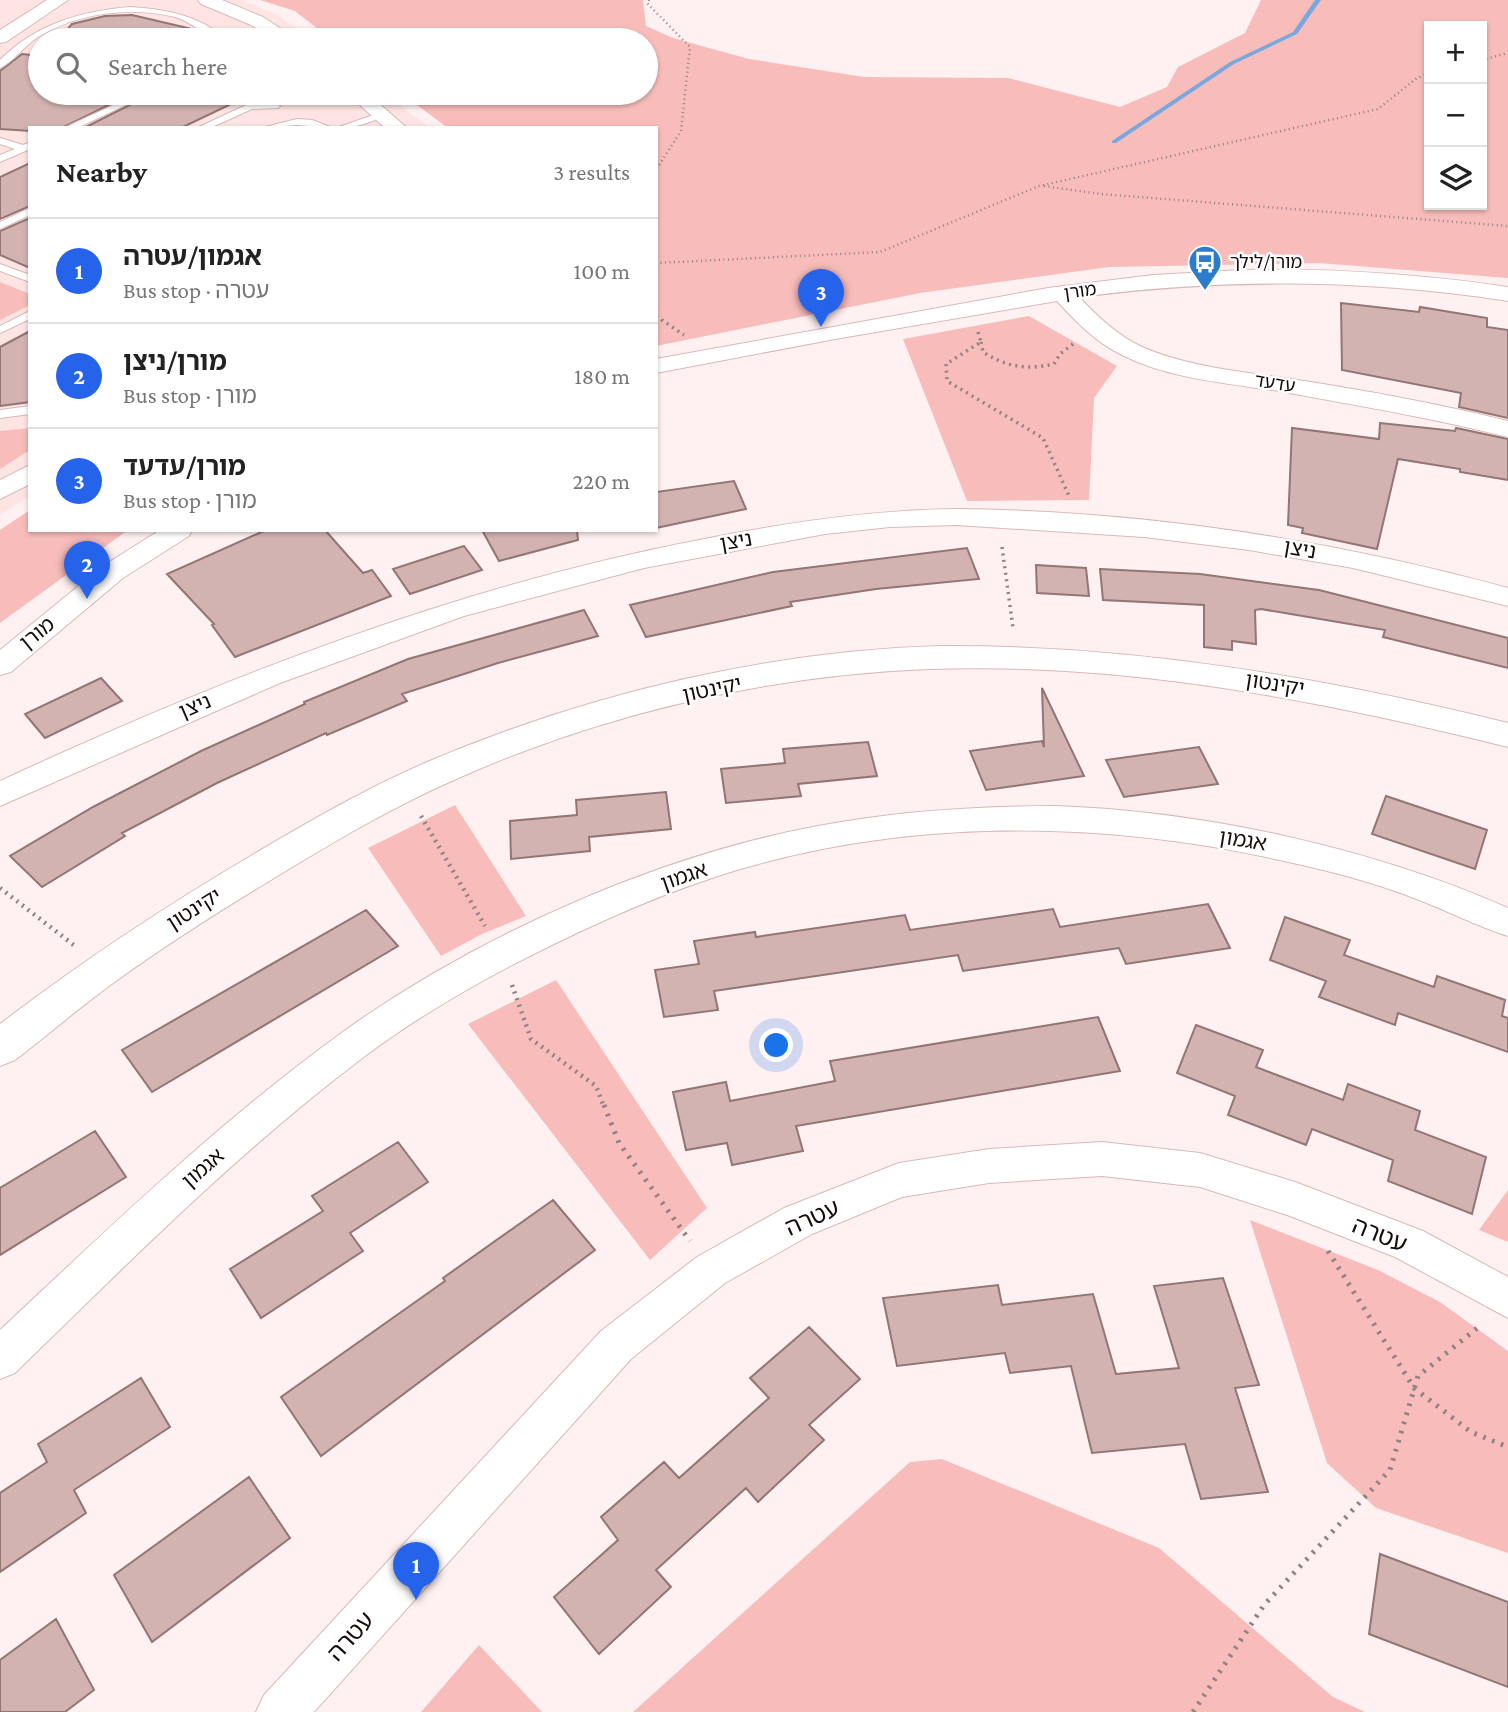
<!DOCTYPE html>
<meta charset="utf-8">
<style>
:root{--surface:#fff;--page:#f6f6f6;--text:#222;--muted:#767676;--line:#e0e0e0;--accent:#2563eb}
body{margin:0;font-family:"Crimson Pro","Noto Sans Hebrew",serif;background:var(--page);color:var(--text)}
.controls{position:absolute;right:21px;top:21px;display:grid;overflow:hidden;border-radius:0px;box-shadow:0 2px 5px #0004}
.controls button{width:63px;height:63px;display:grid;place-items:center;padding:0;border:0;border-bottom:2px solid var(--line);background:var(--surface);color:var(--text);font:35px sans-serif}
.you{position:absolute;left:777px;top:1046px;width:24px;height:24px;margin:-18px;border:5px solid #fff;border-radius:50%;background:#1a73e8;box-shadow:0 0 0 10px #1a73e833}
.badge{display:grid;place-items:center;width:46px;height:46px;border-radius:50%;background:var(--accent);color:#fff;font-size:23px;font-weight:700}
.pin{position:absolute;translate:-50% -58px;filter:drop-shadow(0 2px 4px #0008)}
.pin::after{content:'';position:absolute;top:37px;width:24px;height:21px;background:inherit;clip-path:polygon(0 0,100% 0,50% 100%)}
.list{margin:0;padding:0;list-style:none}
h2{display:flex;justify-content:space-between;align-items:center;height:91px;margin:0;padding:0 28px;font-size:30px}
h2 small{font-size:23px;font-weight:400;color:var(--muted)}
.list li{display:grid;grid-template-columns:46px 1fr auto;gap:21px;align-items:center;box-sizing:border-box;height:105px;padding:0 28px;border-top:2px solid var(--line)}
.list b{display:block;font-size:26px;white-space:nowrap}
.list p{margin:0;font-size:23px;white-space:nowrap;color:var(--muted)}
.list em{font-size:23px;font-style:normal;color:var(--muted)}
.icon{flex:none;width:38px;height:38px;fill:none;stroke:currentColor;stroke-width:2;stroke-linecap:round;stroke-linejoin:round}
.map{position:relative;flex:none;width:1508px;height:1712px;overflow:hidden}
.search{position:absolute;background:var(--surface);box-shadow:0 2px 5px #0004;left:28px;top:28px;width:630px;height:77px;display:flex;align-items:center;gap:18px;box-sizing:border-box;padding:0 24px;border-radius:38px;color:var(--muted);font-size:26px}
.panel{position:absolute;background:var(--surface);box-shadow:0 2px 5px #0004;left:28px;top:126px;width:630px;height:406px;border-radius:0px}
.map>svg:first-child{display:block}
.built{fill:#fee4e3}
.green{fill:#f8bdbb;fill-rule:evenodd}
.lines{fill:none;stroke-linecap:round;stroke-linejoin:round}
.stream{fill:#78a8de;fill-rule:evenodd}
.building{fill:#d3b3b2;stroke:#927574;stroke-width:2}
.service-casing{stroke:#d8b9b7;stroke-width:2}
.minor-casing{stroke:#d8b9b7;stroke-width:2}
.tertiary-casing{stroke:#d8b9b7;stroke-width:2}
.path-far3{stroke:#8e8282;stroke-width:2.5;stroke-dasharray:1 3.5;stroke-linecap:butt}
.path-far2{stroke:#8e8282;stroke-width:3.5;stroke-dasharray:2 4.5;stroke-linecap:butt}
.path-far1{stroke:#8e8282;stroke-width:4.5;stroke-dasharray:2 5;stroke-linecap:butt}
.path{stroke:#8e8282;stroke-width:5;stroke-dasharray:2.5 7;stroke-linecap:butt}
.service{fill:#fff;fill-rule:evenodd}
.minor{fill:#fff;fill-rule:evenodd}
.tertiary{fill:#fff;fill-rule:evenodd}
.labels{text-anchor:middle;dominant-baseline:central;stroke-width:5;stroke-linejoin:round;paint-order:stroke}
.far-poi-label{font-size:18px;fill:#160c0b;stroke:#fff;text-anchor:start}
.far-street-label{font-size:18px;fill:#160c0b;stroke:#fff}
.street-label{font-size:21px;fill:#160c0b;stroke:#fff}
.near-street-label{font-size:24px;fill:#160c0b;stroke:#fff}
</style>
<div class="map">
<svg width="1508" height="1712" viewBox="0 0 1508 1712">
<rect width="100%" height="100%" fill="#fff1f1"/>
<path class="built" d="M0,0H241L278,15L312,40H40V93H383L430,128H30V496L0,515Z"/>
<path class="green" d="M260,0H643L646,26L673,38L749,59L864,77L1008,78L1120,107L1167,87L1178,67L1245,33L1261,0H1508V278L1319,263L1109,267L920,293L656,346V128H448L401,93H646V40H332L295,11ZM1429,26H1482V205H1429Z
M0,282L30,294V305L0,320Z
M1029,316L1117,366L1094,398L1089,500L967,501L903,339Z
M30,428V450L0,469V431Z
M30,510V530H128L0,623V530Z
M455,805L526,916L482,934L441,956L368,848Z
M556,980L707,1208L650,1260L468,1024Z
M1508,1190V1242L1479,1230Z
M1250,1220L1378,1270L1440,1302L1508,1351V1553L1376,1508L1327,1463Z
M942,1459L1159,1548L1333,1697L1365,1712H633L910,1462Z
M479,1645L542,1712H421Z"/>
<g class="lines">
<path class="stream" d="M1315,0H1321L1297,34L1234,64L1116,143H1112V141L1230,62L1293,32Z"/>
</g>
<path class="building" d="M132,15L188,28L173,35L191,40H58L72,24L105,16Z
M22,54L40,56V93H133L62,128H30V131L0,129V71Z
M153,93H254L181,128H84Z
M30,163V206L0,219V177Z
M30,218V268L0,255V231Z
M1341,303L1419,312L1420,307L1487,318V327L1508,330V418L1459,407L1461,393L1342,370Z
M30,331V402L0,406V347Z
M1380,423L1455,431L1456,428L1508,439V480L1460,472V469L1398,459L1377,549L1302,533L1303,528L1288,525L1292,428L1379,439Z
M734,481L746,509L656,528V492Z
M266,530H325L363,573L372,570L391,596L235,657L212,625L214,624L167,574Z
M482,530H577L578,540L499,561Z
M464,546L482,570L410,594L393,569Z
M967,548L979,579L876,589L790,602L792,606L646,637L630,605L773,572Z
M1036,565L1086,568L1089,596L1037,593Z
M1100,569L1200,574L1319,590L1508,638V668L1383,637L1385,630L1261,609L1255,610L1256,644L1232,641V650L1204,647V605L1103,600Z
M584,610L598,636L498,663L402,694L407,701L327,735L326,733L217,783L122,833L125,836L42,887L10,856L93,807L201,751L305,704L304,702L408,659Z
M101,678L122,701L45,738L25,714Z
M1042,688L1084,776L986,790L970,751L1042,741L1044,747Z
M868,742L877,776L798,784L801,796L726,803L721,769L785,763L783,749Z
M1199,747L1218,784L1124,797L1106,760Z
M666,792L671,829L589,837L590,851L511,859L510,821L577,815L576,800Z
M1386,796L1487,830L1475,869L1372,834Z
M1208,904L1230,948L1126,964L1119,948L963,971L958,955L714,991L718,1010L664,1017L655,970L699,964L694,941L755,932L756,937L905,915L910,930L1053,909L1060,927Z
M366,910L398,946L152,1092L122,1050Z
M1285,917L1350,940L1344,955L1434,987L1437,976L1505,1000L1502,1016L1508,1018V1052L1398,1013L1395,1025L1319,997L1326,981L1270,960Z
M1098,1017L1120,1071L796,1126L803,1151L732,1165L727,1143L686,1150L673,1092L726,1082L730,1101L835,1081L830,1061Z
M1196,1025L1263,1050L1256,1067L1343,1100L1348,1084L1420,1111L1415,1130L1486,1157L1472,1214L1388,1181L1393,1160L1312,1129L1306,1145L1228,1115L1235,1096L1177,1073Z
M95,1131L126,1177L0,1255V1188Z
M398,1142L428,1182L350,1233L363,1251L261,1318L230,1269L323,1211L312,1196Z
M553,1200L595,1250L321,1456L281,1397L445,1281L443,1278Z
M1223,1278L1259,1385L1235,1388L1268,1492L1201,1499L1185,1444L1092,1453L1071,1366L1010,1373L1005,1353L897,1366L883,1298L998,1285L1002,1305L1093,1294L1116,1374L1179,1368L1154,1286Z
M809,1327L860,1379L809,1425L824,1440L758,1502L746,1488L656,1570L671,1587L599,1654L554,1597L618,1540L601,1517L664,1462L679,1478L769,1398L750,1378Z
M141,1378L170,1427L74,1490L86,1513L0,1572V1493L47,1462L38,1444Z
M249,1477L290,1538L152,1642L114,1575Z
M1380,1554L1508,1602V1687L1369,1634Z
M56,1619L94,1690L65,1712H0V1660Z"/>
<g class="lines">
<defs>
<path id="service" d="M130,7C167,9 200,16 228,40C208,41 194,22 175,17C130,6 77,13 38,37C24,46 14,61 0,68V60C36,24 81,11 130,7Z
M139,93H151L77,128H64Z
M275,103L280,106L278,108L252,109L210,128H197L248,104Z
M382,112L385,113V117L351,128H336Z
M297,119L312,120L333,128L297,125L261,128Z
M0,138L23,145L30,142V149L0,162V155L15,149L0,144Z
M30,208V215L0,229V222Z
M0,264L30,275V282L0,271Z
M30,311V319L0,333V326Z
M30,406V414L0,418V410Z"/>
<path id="minor" d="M47,0H68L6,42L0,43V30Z
M198,0H222L263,17L298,40H277L251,25L201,4Z
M347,93H367L407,128H385Z
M1242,270C1332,268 1419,274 1508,287V301C1365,279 1223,278 1079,297C1098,317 1118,336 1142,347C1190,368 1247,372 1298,380C1369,391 1439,404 1508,421V437C1432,418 1355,405 1278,391C1226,383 1170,379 1122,355C1097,343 1076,322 1057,301L835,339L656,373V359L1048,288L1153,275Z
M30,465V484L0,499V480Z
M956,509C1143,511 1328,539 1508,588V606L1353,568L1249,550L1144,537L956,525L890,527L825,534L644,568L464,616L280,683L0,806V781C225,677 455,587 699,540C784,523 869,510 956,509Z
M160,530H192L189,536L123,578L11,672L0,675V650L103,566Z
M1055,806C1204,811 1372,848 1508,908V936C1476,926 1446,910 1414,898C1375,883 1334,872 1293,863C1120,823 938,817 766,862C692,881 622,911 554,944C488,976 424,1012 365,1056C239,1151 128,1263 15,1373L0,1379V1330C110,1227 218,1123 340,1034C474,937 656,856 818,826C896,811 976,806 1055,806Z
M1102,1142L1200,1153L1295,1182L1423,1231L1508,1277V1318L1395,1257L1290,1216L1200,1187L1102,1176L989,1183L902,1197L812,1234L725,1283L631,1359L314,1712H256L264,1695L601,1331L697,1257L784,1208L899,1163L989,1149Z"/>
<path id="tertiary" d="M940,646C1133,645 1322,677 1508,723V747C1320,700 1124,662 929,669C768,675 601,714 454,780C390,808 330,844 271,880C218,912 166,945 116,981C81,1006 49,1034 15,1060L0,1066V1024C82,961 166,906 254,854C312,820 370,786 432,760C591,693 768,651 940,646Z"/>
</defs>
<use href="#service" class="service-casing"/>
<use href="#minor" class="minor-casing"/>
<use href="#tertiary" class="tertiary-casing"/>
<path class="path-far3" d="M649,0L647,3L690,47L681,131L656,170
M1482,60L1508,53
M1044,186L1101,194L1508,226
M656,263L880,252L1039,186L1378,109L1417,78L1429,74"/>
<path class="path-far2" d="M656,316L684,335
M978,332L981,342L946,364L947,381L1043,438L1069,496
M981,342L983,352C1006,367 1027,370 1054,364L1060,354L1073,344
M1002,547L1013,628"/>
<path class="path-far1" d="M421,816L485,926
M0,888L75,946
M512,985L531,1039L596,1086L604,1107"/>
<path class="path" d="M604,1105L619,1143L690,1241
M1328,1251L1414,1388L1471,1432L1508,1447
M1193,1712L1264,1605L1390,1470L1418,1376L1481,1325"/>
<use href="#service" class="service"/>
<use href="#minor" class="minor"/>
<use href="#tertiary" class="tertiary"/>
</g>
<defs>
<symbol id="bus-pin" viewBox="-11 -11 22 30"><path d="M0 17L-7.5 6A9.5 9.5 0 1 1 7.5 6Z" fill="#2d7bcb" stroke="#fff"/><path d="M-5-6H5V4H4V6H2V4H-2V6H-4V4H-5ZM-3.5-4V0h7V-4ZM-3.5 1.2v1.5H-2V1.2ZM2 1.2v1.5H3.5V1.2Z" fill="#fff"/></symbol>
</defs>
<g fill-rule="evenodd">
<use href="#bus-pin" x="1186" y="243" width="38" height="52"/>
</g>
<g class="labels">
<g class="far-poi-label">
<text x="1230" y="262">מורן/לילך</text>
</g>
<g class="far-street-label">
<text transform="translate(1080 291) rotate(-8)">מורן</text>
<text transform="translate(1275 383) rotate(9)">עדעד</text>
</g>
<g class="street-label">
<text transform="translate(736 541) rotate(-10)">ניצן</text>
<text transform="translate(1300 549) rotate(10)">ניצן</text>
<text transform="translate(37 633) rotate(-39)">מורן</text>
<text transform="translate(1275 684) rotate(9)">יקינטון</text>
<text transform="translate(712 689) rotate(-12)">יקינטון</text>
<text transform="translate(195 706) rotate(-23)">ניצן</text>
<text transform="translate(1243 840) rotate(9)">אגמון</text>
<text transform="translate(684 876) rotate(-19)">אגמון</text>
<text transform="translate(194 909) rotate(-32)">יקינטון</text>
<text transform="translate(203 1168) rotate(-41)">אגמון</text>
</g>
<g class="near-street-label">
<text transform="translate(812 1217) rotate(-24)">עטרה</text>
<text transform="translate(1380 1234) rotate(22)">עטרה</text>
<text transform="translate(350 1636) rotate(-48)">עטרה</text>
</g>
</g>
</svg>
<div class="controls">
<button>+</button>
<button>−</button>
<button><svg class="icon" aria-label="layers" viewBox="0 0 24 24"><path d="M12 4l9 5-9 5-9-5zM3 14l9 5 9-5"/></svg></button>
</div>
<div class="you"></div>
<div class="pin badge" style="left:416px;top:1600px">1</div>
<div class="pin badge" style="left:87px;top:599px">2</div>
<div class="pin badge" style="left:821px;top:327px">3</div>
<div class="search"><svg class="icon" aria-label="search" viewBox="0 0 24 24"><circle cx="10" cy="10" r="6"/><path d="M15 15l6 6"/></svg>Search here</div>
<section class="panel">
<h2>Nearby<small>3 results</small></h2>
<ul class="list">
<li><span class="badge">1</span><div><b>אגמון/עטרה</b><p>Bus stop · עטרה</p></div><em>100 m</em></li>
<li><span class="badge">2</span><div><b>מורן/ניצן</b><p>Bus stop · מורן</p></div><em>180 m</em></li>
<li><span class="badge">3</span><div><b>מורן/עדעד</b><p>Bus stop · מורן</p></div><em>220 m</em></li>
</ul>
</section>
</div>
